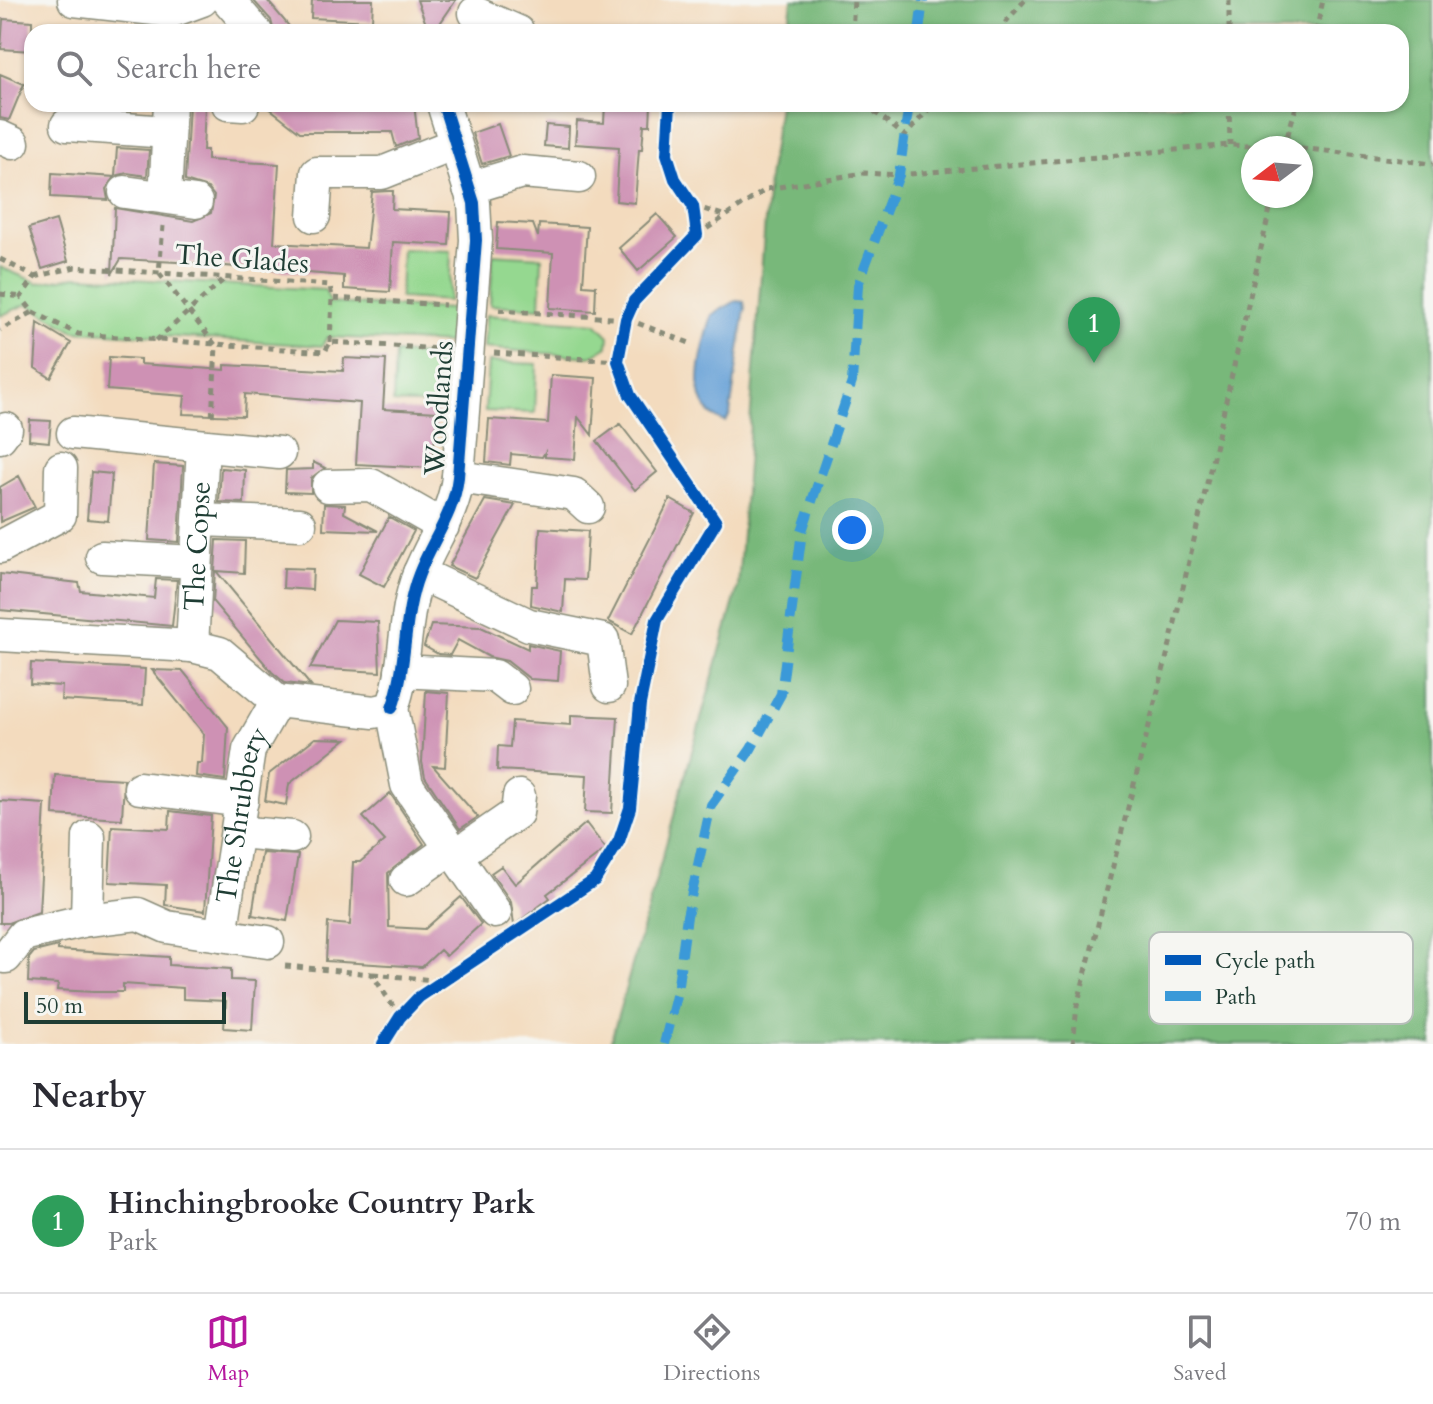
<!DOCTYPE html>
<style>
:root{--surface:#fff;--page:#f2f2f3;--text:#2b2b33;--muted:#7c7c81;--line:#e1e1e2;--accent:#b5179e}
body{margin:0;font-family:Cardo,serif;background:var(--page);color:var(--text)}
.compass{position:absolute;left:1241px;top:136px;width:72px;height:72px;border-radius:50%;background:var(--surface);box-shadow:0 2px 6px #0004;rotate:254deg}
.scale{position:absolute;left:24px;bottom:20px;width:202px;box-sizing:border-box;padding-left:8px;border:4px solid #1f3d34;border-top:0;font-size:22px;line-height:28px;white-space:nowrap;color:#1f3d34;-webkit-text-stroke:6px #f6f6f2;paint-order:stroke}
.you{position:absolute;left:852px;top:530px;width:28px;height:28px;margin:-20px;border:6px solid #fff;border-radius:50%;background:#1a73e8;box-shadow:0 0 0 12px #1a73e833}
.badge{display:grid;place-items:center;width:52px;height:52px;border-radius:50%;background:var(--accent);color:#fff;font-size:26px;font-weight:700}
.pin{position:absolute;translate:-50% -66px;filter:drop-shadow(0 2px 4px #0008)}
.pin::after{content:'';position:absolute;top:42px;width:28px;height:24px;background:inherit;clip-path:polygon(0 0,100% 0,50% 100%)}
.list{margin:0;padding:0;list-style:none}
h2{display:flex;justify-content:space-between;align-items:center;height:104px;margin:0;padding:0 32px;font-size:34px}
h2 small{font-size:26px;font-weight:400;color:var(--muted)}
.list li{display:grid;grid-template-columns:52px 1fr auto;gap:24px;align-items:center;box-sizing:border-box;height:144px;padding:0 32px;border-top:2px solid var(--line)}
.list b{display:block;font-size:30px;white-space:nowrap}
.list p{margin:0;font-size:26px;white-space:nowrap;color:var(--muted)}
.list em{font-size:26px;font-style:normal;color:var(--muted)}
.icon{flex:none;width:44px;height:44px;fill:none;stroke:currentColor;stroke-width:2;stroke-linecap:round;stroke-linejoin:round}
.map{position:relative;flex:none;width:1433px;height:1044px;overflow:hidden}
.search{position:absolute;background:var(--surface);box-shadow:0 2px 6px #0004;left:24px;right:24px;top:24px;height:88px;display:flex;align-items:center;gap:20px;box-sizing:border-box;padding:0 28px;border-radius:24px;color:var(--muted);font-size:30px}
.sheet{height:248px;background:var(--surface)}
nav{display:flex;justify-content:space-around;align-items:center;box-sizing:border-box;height:112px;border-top:2px solid var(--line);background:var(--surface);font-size:22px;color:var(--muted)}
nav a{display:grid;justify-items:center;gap:4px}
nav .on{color:var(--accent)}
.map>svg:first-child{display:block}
.green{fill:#95d890;stroke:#5a8a62;stroke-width:2}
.forest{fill:#78b87a;stroke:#4c7a57;stroke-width:2;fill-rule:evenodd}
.water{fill:#68a1d7;stroke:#446f86;stroke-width:2}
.building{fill:#ce91b4}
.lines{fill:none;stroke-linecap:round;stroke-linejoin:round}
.minor-casing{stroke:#898c79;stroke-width:35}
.path{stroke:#898c79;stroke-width:5;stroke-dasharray:6 6;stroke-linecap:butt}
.minor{stroke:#fff;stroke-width:32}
.quiet{stroke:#3a99d8;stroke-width:10;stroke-dasharray:20 10;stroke-linecap:butt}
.cycleway-casing{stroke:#f6f6f2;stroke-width:17}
.cycleway{stroke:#0057b8;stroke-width:12}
.labels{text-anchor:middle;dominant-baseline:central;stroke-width:6;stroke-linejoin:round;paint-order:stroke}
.street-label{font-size:28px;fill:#1f3d34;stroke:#f6f6f2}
.key{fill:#f6f6f2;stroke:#b6beb9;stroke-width:2}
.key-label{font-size:22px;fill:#1f3d34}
</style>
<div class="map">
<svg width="1433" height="1044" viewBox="0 0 1433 1044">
<rect width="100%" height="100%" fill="#f6f6f2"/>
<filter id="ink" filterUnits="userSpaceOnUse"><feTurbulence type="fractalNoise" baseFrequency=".0125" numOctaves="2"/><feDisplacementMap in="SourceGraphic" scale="16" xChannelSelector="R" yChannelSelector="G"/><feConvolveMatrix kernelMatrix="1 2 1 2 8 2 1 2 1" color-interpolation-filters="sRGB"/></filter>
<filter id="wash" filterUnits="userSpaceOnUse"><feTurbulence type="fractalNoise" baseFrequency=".006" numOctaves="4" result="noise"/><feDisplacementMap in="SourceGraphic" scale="32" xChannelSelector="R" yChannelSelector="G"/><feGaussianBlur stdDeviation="1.8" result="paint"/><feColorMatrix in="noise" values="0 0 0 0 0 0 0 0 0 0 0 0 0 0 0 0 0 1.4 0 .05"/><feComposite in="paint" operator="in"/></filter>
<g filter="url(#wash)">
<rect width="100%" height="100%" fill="#f3dbbe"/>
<path class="green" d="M402,249L451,251L449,301L400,298Z
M493,254L542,257L540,308L490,305Z
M0,267L38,283L78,276L325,290L330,303L452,309L450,343L327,337L322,346L75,331L27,304L0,316Z
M486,315L596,323L609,336L608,346L590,357L484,348Z
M395,353L444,356L442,405L393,403Z
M488,362L537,364L535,413L485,411Z"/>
<path class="forest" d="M792,0H1433V1044H610L738,587L768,180L779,104H1401V32H788ZM1253,148H1301V196H1253Z"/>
<path class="water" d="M736,301L744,302L745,309L730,414L726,422C681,409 704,347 712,315Z"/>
<g id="blocks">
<path class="building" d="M253,0H267L294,32H274L271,20Z
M312,0H373L372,21L311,18Z
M417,0H456L434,32H429Z
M3,19L32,21V51L1,49Z
M0,74L24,84L9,120L0,118Z
M189,104L205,106L203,150H207V160L279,164L274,243L366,248L372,192L389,191H393L392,209L451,212L449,245L393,242L390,292L344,289V276L177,262L121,259L112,274L115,208L193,221L211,213L214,196L208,188L185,181Z
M264,104H414L418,138L396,147L392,132H300Z
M605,104H651L650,125H644L642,149H639L635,203L616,201L619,147L575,144L577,121L604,123Z
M498,124L509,156L482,164L472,133Z
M546,125L569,127L568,148L544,146Z
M117,148L149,150L147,176L127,173L115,176Z
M52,173L115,177L106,189L108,200L51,197Z
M657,214L677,237L638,271L619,248Z
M56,220L68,261L42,269L29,228Z
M498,222L533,224L538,237L539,224L587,227L583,285L596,286L595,311L550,308L553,253L496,249Z
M38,323L71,343L51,378L35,368Z
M109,357L140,359V364L225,370V365L343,371L344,358L386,360L383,409L438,412L431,468L356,464L360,403L245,394L244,416L183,414L185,396L107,390Z
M551,375L596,378L592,435L578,417L575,459L545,457V452L542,457L511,454L510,465L486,462L489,419L548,423Z
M30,420L51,421L49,442L29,440Z
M620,424L657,472L635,490L597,441Z
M313,462L325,468L311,478V493L285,492L286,470L313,469Z
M154,464L183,466L179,542L149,540Z
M221,468L245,470L244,503L219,502Z
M91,472L112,474L108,521L87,519Z
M19,476L35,507L0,522V487Z
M670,499L694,513L632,634L608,621Z
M485,500L515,505L475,578L449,566Z
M324,504L345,505L344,513L378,531L323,529Z
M389,517L414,531L384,587L359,574Z
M540,528L588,531L585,580L565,579L563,612L531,605L532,586H537Z
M217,540L245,541L244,573L216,571L311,686L285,683L272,672L213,602Z
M284,568L313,569L312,590L283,588Z
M0,574L79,583L81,591L154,598L156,579L177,580L172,626L0,610Z
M335,620L378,622L380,672L310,668Z
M431,625L481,627L528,649V644L560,651L558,681L530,679L507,661L489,657L458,640L450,655L438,654L424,646Z
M31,663L145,669L143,705L61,700L62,686L30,684Z
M152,670L183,671L228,727L225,780L196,776L197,763H202L204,734Z
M426,691L449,693L445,767L433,766L478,817L460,829L425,777L422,762Z
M571,715L618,717L612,813L585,812L587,775L497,770L498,746L510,747L512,721L571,725Z
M315,738L346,739L289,784L286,805L265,801L269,774Z
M55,775L124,779L122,819L53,815Z
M390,793L424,844L388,873L389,927L425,929L461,897L481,924L446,956L440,950L422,967L326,961L328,923L350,925L353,862H360L385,841L363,817Z
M0,801L45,804L39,912L8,923H0Z
M170,811L211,816L205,911L165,905L166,885L109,882L112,826L169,829Z
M586,823L606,849L547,894L550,898L514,925L511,902L491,873L501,866L515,884Z
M262,853L298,855L287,921L252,915Z
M58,946V950L169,957V965L231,969V980L255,981L252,1030L224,1028L226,1001L183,999V988L123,984V992H94L57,990L58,984L28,982L29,958L34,952Z"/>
</g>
</g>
<g filter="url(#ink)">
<use href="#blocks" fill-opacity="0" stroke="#898c79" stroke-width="2"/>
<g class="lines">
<defs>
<g id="minor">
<path d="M74,0L172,11L202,0"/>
<path d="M228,0L256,32"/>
<path d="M475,13L518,32"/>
<path d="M228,104L243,105"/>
<path d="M67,125L168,132"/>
<path d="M0,137L13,143"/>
<path d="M469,188L522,172L579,177"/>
<path d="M125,192L196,202"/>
<path d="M165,197L170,104"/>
<path d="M314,216L317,173H382L455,144"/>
<path d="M73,433L279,453"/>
<path d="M0,437L6,429"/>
<path d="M458,477L574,494L588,507"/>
<path d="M328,486L371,485L443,526"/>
<path d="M200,520L300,524"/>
<path d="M0,547L60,515L61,468"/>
<path d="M102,557L196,562"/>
<path d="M419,573L529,625L603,640L609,686"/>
<path d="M0,635L192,646L220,653L277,701L374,712L392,708"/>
<path id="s1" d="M192,646L203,446"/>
<path d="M401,671L495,676L512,689"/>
<path d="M392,708C408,665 402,617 419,574C432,540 454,514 458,477L476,240L474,203L443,104"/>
<path d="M392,708L407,785L495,912"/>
<path d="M140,788L242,801"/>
<path d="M237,832L292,837"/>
<path d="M456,855L517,813L519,796"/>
<path d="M406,880L451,848"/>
<path d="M87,920L89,837"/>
<path id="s2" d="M221,935L249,750L277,701"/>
<path d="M6,957L23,935L87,920L138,914L167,927L268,942"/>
</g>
</defs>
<use href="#minor" class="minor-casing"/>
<path class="path" d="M1229,0V32
M852,32L854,0
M997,32L1025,0
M1316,32L1323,0
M865,104L905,136L933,104
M1229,104L1230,145
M1284,147L1297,104
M1301,148L1433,164
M693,206L723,215
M163,226L159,273L216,346L212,420
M697,235L767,189L864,173L899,175L1230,145L1297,148
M0,259L35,277L21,297L33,312L0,330
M35,277L75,267L330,285L332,298L445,305
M0,294L21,297
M499,310L626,319
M33,312L78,334L325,352L330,342L440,349
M627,319L692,344
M156,341L223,280
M330,342L332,298
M494,353L618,361
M285,966L372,974L400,1017
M373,974L443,981
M1073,1044L1077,1006L1170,644L1273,196"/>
<use href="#minor" class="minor"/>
<path class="quiet" d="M919,32L923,0
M664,1044L677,992L687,916L711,805L751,749L781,694L802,531L852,382L858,285L899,175L909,104"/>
<defs>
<path id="cycleway" d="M392,708C408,665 402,617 419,574C432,540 454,514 458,477L476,240L474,203L443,104
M383,1044L400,1017L419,997L595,880L619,841L630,808L640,704L657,620L716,522L630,395L618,361L626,319L634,301L697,235L693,206L675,179L667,154L670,104"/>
</defs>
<use href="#cycleway" class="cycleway-casing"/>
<use href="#cycleway" class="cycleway"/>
</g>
</g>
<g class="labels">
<g class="street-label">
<text transform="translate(242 259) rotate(4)">The Glades</text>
<text transform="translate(439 408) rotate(-86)">Woodlands</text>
<text stroke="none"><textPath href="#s1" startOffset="100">The Copse</textPath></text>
<text stroke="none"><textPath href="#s2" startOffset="122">The Shrubbery</textPath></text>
</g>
</g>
<rect x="1149" y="932" width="264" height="92" rx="12" class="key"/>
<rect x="1165" y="955" width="36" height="10" fill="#0057b8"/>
<rect x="1165" y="991" width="36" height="10" fill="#3a99d8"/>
<g class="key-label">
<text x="1215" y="968">Cycle path</text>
<text x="1215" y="1004">Path</text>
</g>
</svg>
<svg class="compass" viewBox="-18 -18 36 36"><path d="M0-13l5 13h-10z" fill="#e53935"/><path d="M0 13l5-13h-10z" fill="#7c7c81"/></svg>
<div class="scale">50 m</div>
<div class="you"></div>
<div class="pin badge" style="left:1094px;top:363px;background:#2e9e5b">1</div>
<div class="search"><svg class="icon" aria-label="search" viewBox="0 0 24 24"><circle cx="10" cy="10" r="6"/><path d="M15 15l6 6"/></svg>Search here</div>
</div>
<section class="sheet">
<h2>Nearby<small></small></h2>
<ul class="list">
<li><span class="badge" style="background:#2e9e5b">1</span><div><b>Hinchingbrooke Country Park</b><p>Park</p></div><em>70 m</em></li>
</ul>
</section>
<nav>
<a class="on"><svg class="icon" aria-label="map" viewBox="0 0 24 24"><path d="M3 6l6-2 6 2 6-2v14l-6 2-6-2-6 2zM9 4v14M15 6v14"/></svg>Map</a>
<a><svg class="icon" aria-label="directions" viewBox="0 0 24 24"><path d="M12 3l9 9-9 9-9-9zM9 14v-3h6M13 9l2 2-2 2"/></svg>Directions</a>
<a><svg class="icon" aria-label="saved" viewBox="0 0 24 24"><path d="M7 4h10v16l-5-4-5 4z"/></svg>Saved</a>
</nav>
